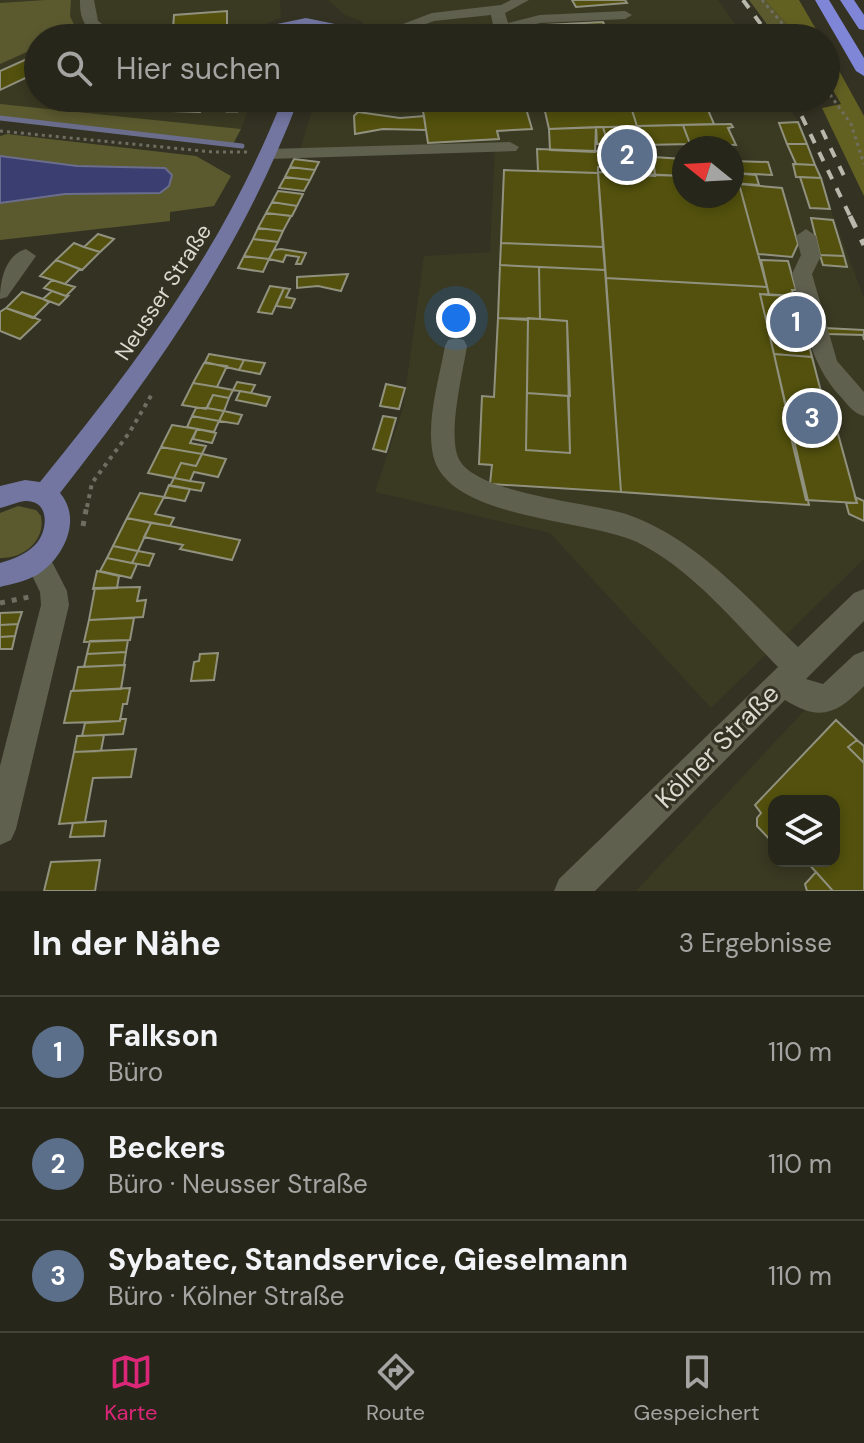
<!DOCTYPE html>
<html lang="de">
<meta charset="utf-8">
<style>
:root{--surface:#26261a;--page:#2e2e23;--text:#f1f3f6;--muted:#a4a5a2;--line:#424339;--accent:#db2777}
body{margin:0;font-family:"DM Sans",sans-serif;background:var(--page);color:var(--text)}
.controls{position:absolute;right:24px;bottom:24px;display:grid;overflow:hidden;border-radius:16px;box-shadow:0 4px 12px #0003}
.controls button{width:72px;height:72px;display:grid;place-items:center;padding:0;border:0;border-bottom:2px solid var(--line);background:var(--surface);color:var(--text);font:40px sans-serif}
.compass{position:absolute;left:672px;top:136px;width:72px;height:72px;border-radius:50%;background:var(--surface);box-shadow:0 4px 12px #0003;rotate:288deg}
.you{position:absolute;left:456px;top:318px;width:28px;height:28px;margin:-20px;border:6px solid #fff;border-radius:50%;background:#1a73e8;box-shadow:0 0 0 12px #1a73e833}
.badge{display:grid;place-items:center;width:52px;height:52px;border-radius:50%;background:var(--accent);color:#fff;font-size:26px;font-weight:700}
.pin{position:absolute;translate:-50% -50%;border:4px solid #fff;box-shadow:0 2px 8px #0006}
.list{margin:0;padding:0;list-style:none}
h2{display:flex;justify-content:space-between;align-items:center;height:104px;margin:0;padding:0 32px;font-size:34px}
h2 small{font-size:26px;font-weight:400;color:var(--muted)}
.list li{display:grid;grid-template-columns:52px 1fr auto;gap:24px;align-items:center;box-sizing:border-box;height:112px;padding:0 32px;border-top:2px solid var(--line)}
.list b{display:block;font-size:30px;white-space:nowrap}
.list p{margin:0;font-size:26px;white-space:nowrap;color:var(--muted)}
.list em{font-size:26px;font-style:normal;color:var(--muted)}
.icon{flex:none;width:44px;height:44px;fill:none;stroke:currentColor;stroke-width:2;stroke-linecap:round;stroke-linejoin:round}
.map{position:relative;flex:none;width:864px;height:891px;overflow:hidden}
.search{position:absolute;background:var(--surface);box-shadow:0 4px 12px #0003;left:24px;right:24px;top:24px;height:88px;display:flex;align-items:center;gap:20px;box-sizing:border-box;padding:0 28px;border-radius:44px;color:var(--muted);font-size:30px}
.sheet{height:440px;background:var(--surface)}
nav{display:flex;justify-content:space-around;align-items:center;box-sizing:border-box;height:112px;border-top:2px solid var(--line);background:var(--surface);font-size:22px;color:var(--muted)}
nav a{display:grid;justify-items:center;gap:4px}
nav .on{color:var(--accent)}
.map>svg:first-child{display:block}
.built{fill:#3a3a23;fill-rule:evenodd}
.green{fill:#5b5a2f}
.forest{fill:#636122}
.water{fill:#3b3e70;stroke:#6b6d8d;stroke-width:2}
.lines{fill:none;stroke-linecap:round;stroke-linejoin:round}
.stream{stroke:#6b6d8d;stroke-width:5}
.building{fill:#53510d;stroke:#91917f;stroke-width:2}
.path-far2{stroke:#6f6e61;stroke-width:3;stroke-dasharray:3 4;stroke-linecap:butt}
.path-far1{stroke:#6f6e61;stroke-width:4;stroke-dasharray:4 5;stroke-linecap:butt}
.path{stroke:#6f6e61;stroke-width:5;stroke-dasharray:5 7;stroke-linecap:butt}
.minor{fill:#60604f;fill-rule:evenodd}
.major{fill:#7376a1;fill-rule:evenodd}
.highway{fill:#7f85d7;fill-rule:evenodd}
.rail-far1{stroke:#b9b8ad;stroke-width:4;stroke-dasharray:10 10;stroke-linecap:butt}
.rail{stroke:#b9b8ad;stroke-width:5;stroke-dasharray:13 13;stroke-linecap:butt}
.labels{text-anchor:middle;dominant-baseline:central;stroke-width:6;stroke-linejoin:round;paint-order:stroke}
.street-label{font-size:22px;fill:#dadad0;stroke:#333223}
.near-street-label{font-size:26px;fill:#dadad0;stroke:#333223}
</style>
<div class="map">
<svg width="864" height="891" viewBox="0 0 864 891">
<rect width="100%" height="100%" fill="#333223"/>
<path class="built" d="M0,0H280L281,18L244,32L243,38H38V98H253L241,129L0,105Z
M328,0H718L745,38H364L363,22L345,15Z
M316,98H784L798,122L864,298V559L711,708L550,533L375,492L403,408L424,256L490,252L495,146L299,153ZM684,148H732V196H684Z
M864,653V891H636L801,714ZM774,801H834V861H774Z"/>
<path class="green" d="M46,0H71L70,16L76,29L57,38H38V47L0,64V3Z
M749,0H765L799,38H777Z
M0,104L241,129L232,146L0,118Z
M7,134L196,156L231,176L214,206L170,212V221L0,240V136Z
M18,506L36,510L41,516C46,541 23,559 0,558V513Z"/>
<path class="forest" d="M765,0H799L821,38H799Z
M826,47L864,116V196L822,108L841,104L826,78Z"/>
<path class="water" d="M0,156L77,166L165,168L172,175L169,186L160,193L65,194L0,203Z"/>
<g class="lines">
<path class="stream" d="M0,118L242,146"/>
</g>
<path class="building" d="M572,0H625L627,3L576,7Z
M227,11V25L173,29L174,15Z
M603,22L608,33L541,37L540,34L549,33L546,25Z
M608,33H625L627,38L541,37Z
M38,54V72L0,90V71Z
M120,98H207L200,112L114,109Z
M421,98H523L532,129L497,131L499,139L428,143Z
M705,103L714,124L637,126L630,104Z
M630,104L637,126L549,129L544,107Z
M358,112L400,118L424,116L426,130L383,129L355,134L354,116Z
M798,122L807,144H787L779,123Z
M731,124L733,127L728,128L736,145L690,144L683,125Z
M683,125L690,144L644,145L639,126Z
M639,126L643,140L620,141L616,127Z
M596,127H603L607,141L643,140L644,143L597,144Z
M596,127L595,152L550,150L549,129Z
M603,127H616L620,141H607Z
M787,144H807L815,165L796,164Z
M537,149L625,152L626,156H618L619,168L598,167V173L538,171Z
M618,156L653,157L655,176L620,174Z
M653,157L684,159V176L655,175Z
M294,159L319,162L315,170L290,167Z
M732,161L768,162L772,175L732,173Z
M793,164L815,165L821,178L796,177Z
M290,167L315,170L310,180L285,177Z
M504,170L598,173L603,247L501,243Z
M598,172L684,176V196H732V183L739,184L767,287L606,278Z
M732,173L756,175L759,185L732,183Z
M285,177L310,180L304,191L279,188Z
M800,177L821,178L830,209L810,208Z
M739,184L782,188L798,244L792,257L758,254Z
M278,191L303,194L297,206L272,202Z
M272,202L297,206L292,216L266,213Z
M266,213L291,216L283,231L258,228Z
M811,218L833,220L844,256L820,255Z
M258,228L283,231L278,242L253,239Z
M98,234L114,239L100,252L84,247Z
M253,239L278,242L269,259L244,256Z
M74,243L84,247L100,252L82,270L56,260Z
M501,243L603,247L605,270L500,265Z
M281,249L306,253L301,264H296L299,257L286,255L283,262L269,259L274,250Z
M820,255L844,256L847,267L823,265Z
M244,256L269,259L263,272L238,268Z
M56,260L80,269L65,284L40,276Z
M761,260L788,261L796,290H792L794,296L769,295Z
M500,265L539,267L540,319L498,318Z
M539,267L605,270L621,492L490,484L492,465L479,464L482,396L494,397L498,318L528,320L526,450L570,453L567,321L540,319Z
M348,274L341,291L318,286L297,288V277Z
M606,278L767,287L769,295L760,294L809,505L621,492Z
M52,280L65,284L75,287L66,296L44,288Z
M270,286L284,288L272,314L258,312Z
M284,288L290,289L286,297L295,299L291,308L276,306Z
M52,291L66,296H68L59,305L43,299Z
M22,292L43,299L49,302L33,318L6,308Z
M760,294L796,296L812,357L774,354Z
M6,308L33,317L40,320L20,339L0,331V312Z
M528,318L567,321L570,396L527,393Z
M824,328L864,330V340L863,335L828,334Z
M209,354L244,360L239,370L205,362Z
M774,354L812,357L826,411L786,408Z
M244,360L265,363L260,374L239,370Z
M204,363L227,366L217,387L193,383Z
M237,382L255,385L251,393L233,390Z
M193,383L217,387L233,390L229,398L213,395L206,409L182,405Z
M386,384L405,388L399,409L380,406Z
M240,391L251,393L270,397L266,406L236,400Z
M527,393L568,396L570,453L526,450Z
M213,395L229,398L224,411L207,408Z
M196,408H207L224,411L219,421L192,416Z
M784,408L832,412L857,503L806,500Z
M224,411L242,415L238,424L219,421Z
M192,416L219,421L214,432L187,427Z
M383,416L396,418L386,452L373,449Z
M172,425L197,429L190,443L206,446L202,454L161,447Z
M197,429L216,433L212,443L193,439Z
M161,447L202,454L196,466L181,463L174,478L148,473Z
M202,454L226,459L218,477L194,472L190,481L174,478L181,463L196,466Z
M174,478L190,481L204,483L201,491L170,486Z
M169,485L190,489L185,501L164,497Z
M140,493L164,497L155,514L174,518L170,526L127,518Z
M855,497L864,501V521L849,514L846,503H857Z
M127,518L151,523L138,551L113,546Z
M151,523L170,526L240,540L232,560L180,549L183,545L144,537Z
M113,546L138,551L132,563L107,558Z
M138,551L154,554L149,566L132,563Z
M107,558L137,564L131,578L100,571Z
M97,571L119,576L117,588L93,589Z
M140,587L137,601L146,600L143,617L89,620L95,588Z
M22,612L18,624L0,625V613Z
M134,618L130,640L84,642L89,620Z
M18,624L15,636L0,637V625Z
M15,636L12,649H0V637Z
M128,640L126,652L87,654L90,641Z
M126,652L124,665L84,667L87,654Z
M218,653L214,680L191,681L194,662L199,661L200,654Z
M125,665L121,689L73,691L78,667Z
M130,688L127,704H123L120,721L64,723L71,691Z
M120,719H126L123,734L82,736L85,723L120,721Z
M836,720L857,740L848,747L864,763V891H833L806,861H834V801H774V844L757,826V818L761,813L755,805Z
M104,735L101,751L74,752L77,736Z
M857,740L864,746V763L848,747Z
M136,749L131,777L93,778L85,822L59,824L74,752Z
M106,821L104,836L70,837L73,823Z
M100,860L95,891H44L51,862Z
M816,872L833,891H807L805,884Z"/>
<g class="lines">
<path class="path-far2" d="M762,0L795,38
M826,89L851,124L864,164
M0,131L213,152H248"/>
<path class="path-far1" d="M87,507L92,483L129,433L152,394"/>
<path class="path" d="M83,526L87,505
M0,603L29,597"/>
<path class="minor" d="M80,0H94L98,21L122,38C95,38 79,30 80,0Z
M511,0H529L505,13L508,23L540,15L625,11L632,15L625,19L540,23L502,33L415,38L418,35L465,26L493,25L491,15L434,21L388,38H366L432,13L501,5Z
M38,76V91L30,86L32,78Z
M228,98H244L238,113H226L224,109Z
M510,142L519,147L516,151L269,159L260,154L269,149Z
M806,229L816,236L821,256L812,274L837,361L864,392V416C853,413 848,405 840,396C809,363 803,317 792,274L801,255L796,236Z
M26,249L36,256L7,297L0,299C0,281 5,255 26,249Z
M456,338L464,340L467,346C463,372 446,439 460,461C480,494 588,502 626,514C696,538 746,597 798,647L854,593L864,589V621L806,679L823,684L854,655L864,651V686C837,714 820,722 785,700L595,891H554L559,879L778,667C735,623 693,570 637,542C586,518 447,520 433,455C426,420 439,380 445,346L448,340Z
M38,549L47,552L67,591L69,605L16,829L11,840L0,845V766L41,605L40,592L25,561L29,552Z"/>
<path class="major" d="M306,18L335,24L346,38H330L325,30C296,20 287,38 262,38L277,24Z
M283,98H299C243,247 158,368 60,493C83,520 63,559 37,575C26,581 12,584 0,587V563C13,559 25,555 35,545C48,532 51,500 25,501C17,502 8,506 0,508V486L25,480L40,482C140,359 224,247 283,98Z"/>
<path class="highway" d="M815,0H829L864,58V76L856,71Z
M840,0H854L864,15V30L859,29Z"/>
<path class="rail-far1" d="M743,0L771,38
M793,98L851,218
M822,130L846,180"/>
<path class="rail" d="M850,216L864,245"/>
</g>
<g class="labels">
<g class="street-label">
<text transform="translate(163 292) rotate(-57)">Neusser Straße</text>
</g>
<g class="near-street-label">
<text transform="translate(717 746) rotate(-45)">Kölner Straße</text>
</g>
</g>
</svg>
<div class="controls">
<button><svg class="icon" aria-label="layers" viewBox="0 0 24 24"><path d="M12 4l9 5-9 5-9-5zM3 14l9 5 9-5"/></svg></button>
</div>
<svg class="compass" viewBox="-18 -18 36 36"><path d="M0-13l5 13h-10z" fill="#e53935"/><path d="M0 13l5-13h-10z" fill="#a4a5a2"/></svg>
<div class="you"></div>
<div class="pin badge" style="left:796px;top:322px;background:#5c6f8a">1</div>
<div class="pin badge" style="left:627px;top:155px;background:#5c6f8a">2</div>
<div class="pin badge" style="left:812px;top:418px;background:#5c6f8a">3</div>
<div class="search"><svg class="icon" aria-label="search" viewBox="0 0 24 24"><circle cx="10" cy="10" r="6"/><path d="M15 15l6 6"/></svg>Hier suchen</div>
</div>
<section class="sheet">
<h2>In der Nähe<small>3 Ergebnisse</small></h2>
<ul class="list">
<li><span class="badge" style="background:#5c6f8a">1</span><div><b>Falkson</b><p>Büro</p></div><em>110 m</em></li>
<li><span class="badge" style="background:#5c6f8a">2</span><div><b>Beckers</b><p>Büro · Neusser Straße</p></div><em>110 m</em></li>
<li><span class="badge" style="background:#5c6f8a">3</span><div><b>Sybatec, Standservice, Gieselmann</b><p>Büro · Kölner Straße</p></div><em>110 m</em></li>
</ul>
</section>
<nav>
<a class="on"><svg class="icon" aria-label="map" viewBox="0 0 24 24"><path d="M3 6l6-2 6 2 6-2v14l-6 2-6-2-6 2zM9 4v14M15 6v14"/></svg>Karte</a>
<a><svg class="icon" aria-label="directions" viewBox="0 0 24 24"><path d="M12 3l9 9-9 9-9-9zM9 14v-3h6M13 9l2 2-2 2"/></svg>Route</a>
<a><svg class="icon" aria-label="saved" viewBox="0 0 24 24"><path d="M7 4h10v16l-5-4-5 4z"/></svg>Gespeichert</a>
</nav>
